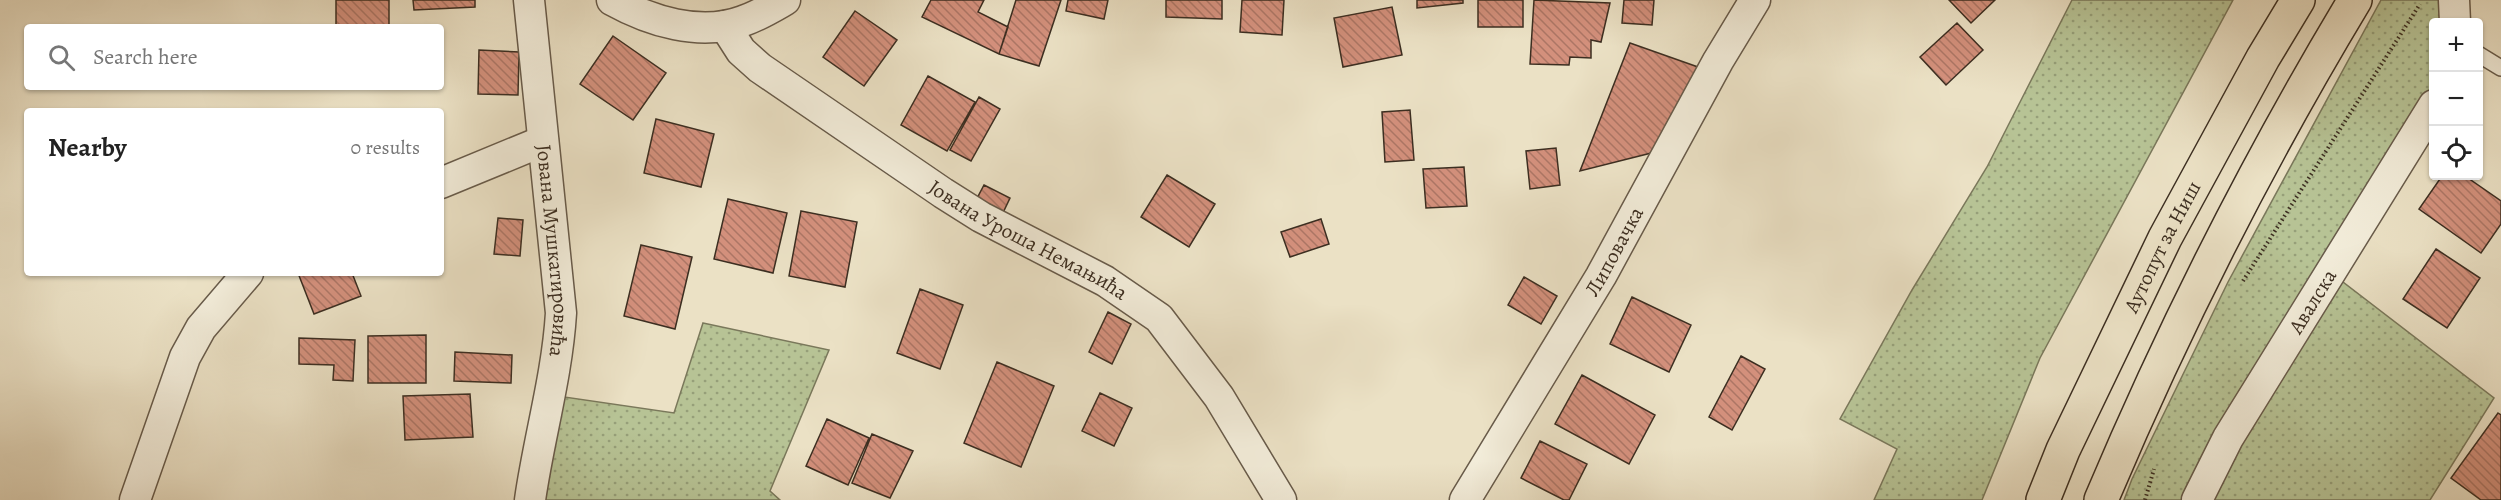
<!DOCTYPE html>
<meta charset="utf-8">
<style>
:root{--surface:#fff;--page:#f6f6f6;--text:#222;--muted:#767676;--line:#e0e0e0}
body{margin:0;font-family:Alegreya,serif;background:var(--page);color:var(--text)}
.controls{position:absolute;right:18px;top:18px;display:grid;overflow:hidden;border-radius:6px;box-shadow:0 2px 4px #0004}
.controls button{width:54px;height:54px;display:grid;place-items:center;padding:0;border:0;border-bottom:2px solid var(--line);background:var(--surface);color:var(--text);font:30px sans-serif}
.list{margin:0;padding:0;list-style:none}
h2{display:flex;justify-content:space-between;align-items:center;height:78px;margin:0;padding:0 24px;font-size:26px}
h2 small{font-size:20px;font-weight:400;color:var(--muted)}
.icon{flex:none;width:33px;height:33px;fill:none;stroke:currentColor;stroke-width:2;stroke-linecap:round;stroke-linejoin:round}
.map{position:relative;flex:none;width:2501px;height:500px;overflow:hidden}
.search{position:absolute;background:var(--surface);box-shadow:0 2px 4px #0004;left:24px;top:24px;width:420px;height:66px;display:flex;align-items:center;gap:15px;box-sizing:border-box;padding:0 21px;border-radius:6px;color:var(--muted);font-size:22px}
.panel{position:absolute;background:var(--surface);box-shadow:0 2px 4px #0004;left:24px;top:108px;width:420px;height:168px;border-radius:6px}
.map>svg:first-child{display:block}
.grass{fill:url(#grass-dots);stroke:#7a785b;stroke-width:1.5}
.building{fill:url(#building-back-hatch);stroke:#3c2e21;stroke-width:1.5}
.lines{fill:none;stroke-linecap:round;stroke-linejoin:round}
.service-casing{stroke:#685b4a;stroke-width:18}
.minor-casing{stroke:#685b4a;stroke-width:33}
.trunk-casing{stroke:#3c2e21;stroke-width:36}
.path{stroke:#3c2e21;stroke-width:4;stroke-dasharray:1.5 3;stroke-linecap:butt}
.service{stroke:#f2ecd9;stroke-width:15}
.minor{stroke:#f2ecd9;stroke-width:30}
.trunk{stroke:#ebe1c5;stroke-width:33}
.labels{text-anchor:middle;dominant-baseline:central;stroke-width:5;stroke-linejoin:round;paint-order:stroke}
.street-label{font-size:21px;fill:#3c2e21;stroke:#f2ecd9}
</style>
<div class="map">
<svg width="2501" height="500" viewBox="0 0 2501 500">
<defs>
<pattern id="grass-dots" width="8" height="8" patternUnits="userSpaceOnUse" patternTransform="scale(1.5)"><rect width="8" height="8" fill="#b7c395"/><path d="M2 2h.1M6 6h.1" fill="none" stroke="#969f79" stroke-width="1.8" stroke-linecap="round"/></pattern>
<pattern id="building-back-hatch" width="6" height="6" patternUnits="userSpaceOnUse" patternTransform="scale(1.5)"><rect width="6" height="6" fill="#d3907c"/><path d="M-1 5l2 2M0 0l6 6M5-1l2 2" fill="none" stroke="#ac7665"/></pattern>
</defs>
<rect width="100%" height="100%" fill="#ebe1c5"/>
<filter id="stains"><feTurbulence type="fractalNoise" baseFrequency=".00333" numOctaves="4"/><feColorMatrix values="0 0 0 0 .2 0 0 0 0 .09 0 0 0 0 .02 0 0 0 .5 -.17"/></filter>
<radialGradient id="worn" r=".72"><stop offset=".6" stop-color="#630" stop-opacity="0"/><stop offset="1" stop-color="#630" stop-opacity=".3"/></radialGradient>
<path class="grass" d="M2072,0H2233L2040,358L1982,500H1874L1897,449L1840,419L1912,290L1987,167Z
M2381,0H2454L2455,22H2434L2433,100L2330,272L2494,398L2430,500H2124L2132,479L2228,282Z
M703,323L829,350L770,491L780,500H530L551,395L674,413Z"/>
<path class="building" d="M336,0H389V27L336,26Z
M413,0H475V7L414,10Z
M931,0H984L978,12L1008,27L999,54L922,17Z
M1016,0H1061L1039,66L999,54Z
M1068,0H1108L1104,19L1066,11Z
M1166,0H1222V19L1166,17Z
M1242,0H1284L1282,35L1240,32Z
M1417,0H1463V3L1417,8Z
M1478,0H1523V27H1478Z
M1534,0L1610,3L1601,42L1591,40V58L1570,57L1569,65L1530,64Z
M1624,0H1654L1652,25L1622,23Z
M1949,0H1995L1971,23Z
M1392,7L1402,55L1343,67L1334,18Z
M855,11L897,40L864,86L823,57Z
M1957,23L1983,50L1946,85L1920,57Z
M613,36L666,73L633,120L580,84Z
M1630,43L1698,67L1663,150L1580,171Z
M479,50L519,52L518,95L478,94Z
M928,76L975,102L947,151L901,125Z
M979,97L1000,109L971,161L950,150Z
M1410,110L1414,160L1385,162L1382,112Z
M656,119L714,134L701,187L644,173Z
M1556,148L1560,185L1530,189L1526,151Z
M1464,167L1467,206L1426,208L1423,169Z
M1167,175L1215,204L1189,247L1141,217Z
M2442,176H2465L2501,201V224L2481,253L2419,209Z
M984,185L1010,198L1000,219L973,206Z
M728,199L787,213L773,273L714,259Z
M801,211L857,222L845,287L789,276Z
M498,218L523,220L520,256L494,254Z
M1321,219L1329,244L1290,257L1281,232Z
M641,245L692,257L675,329L624,316Z
M2436,249L2480,278L2447,328L2403,299Z
M298,273H352L361,296L314,314Z
M1524,277L1557,296L1541,324L1508,305Z
M920,289L963,305L940,369L897,353Z
M1632,297L1691,325L1669,372L1610,344Z
M1108,312L1131,324L1112,364L1089,352Z
M426,335V383H368V336Z
M299,338L355,340L353,381L333,380L334,365L299,364Z
M455,352L512,355L511,383L454,381Z
M1741,356L1765,369L1732,430L1709,417Z
M997,362L1054,386L1021,467L964,443Z
M1582,375L1655,415L1629,464L1555,424Z
M1100,393L1132,408L1114,446L1082,431Z
M470,394L473,437L405,440L403,396Z
M2498,413L2501,415V500H2481L2451,478Z
M827,419L869,438L848,485L806,466Z
M872,434L913,451L890,498L852,483Z
M1540,441L1587,464L1569,500H1564L1521,478Z"/>
<g class="lines">
<defs>
<path id="service" d="M2478,54L2501,68"/>
<g id="minor">
<path id="s1" d="M529,0L561,313C557,377 539,437 530,500"/>
<path d="M612,0C650,21 700,37 743,21C758,16 771,8 785,0"/>
<path d="M2454,0L2455,22"/>
<path id="s2" d="M725,26L741,51L760,68L943,193L981,217L1105,281L1159,318L1219,397L1281,500"/>
<path d="M441,183L543,141"/>
<path d="M135,500L185,357L201,328L248,273"/>
<path id="s3" d="M1465,500L1601,276L1718,61L1755,0"/>
<path id="s4" d="M2197,500L2228,438L2434,105"/>
</g>
<g id="trunk">
<path id="s5" d="M2043,500L2063,450L2165,238L2263,58L2298,0"/>
<path d="M2101,500C2174,327 2258,161 2355,0"/>
</g>
</defs>
<use href="#service" class="service-casing"/>
<use href="#minor" class="minor-casing"/>
<use href="#trunk" class="trunk-casing"/>
<path class="path" d="M2243,281L2420,4
M2145,500L2154,469"/>
<use href="#service" class="service"/>
<use href="#minor" class="minor"/>
<use href="#trunk" class="trunk"/>
</g>
<g class="labels">
<g class="street-label">
<text stroke="none"><textPath href="#s2" startOffset="374">Јована Уроша Немањића</textPath></text>
<text stroke="none"><textPath href="#s5" startOffset="280">Аутопут за Ниш</textPath></text>
<text stroke="none"><textPath href="#s1" startOffset="252">Јована Мушкатировића</textPath></text>
<text stroke="none"><textPath href="#s3" startOffset="290">Липовачка</textPath></text>
<text stroke="none"><textPath href="#s4" startOffset="230">Авалска</textPath></text>
</g>
</g>
<rect width="100%" height="100%" filter="url(#stains)"/>
<rect width="100%" height="100%" fill="url(#worn)"/>
</svg>
<div class="controls">
<button>+</button>
<button>−</button>
<button><svg class="icon" aria-label="locate" viewBox="0 0 24 24"><circle cx="12" cy="12" r="6"/><path d="M12 2v4M12 18v4M2 12h4M18 12h4"/></svg></button>
</div>
<div class="search"><svg class="icon" aria-label="search" viewBox="0 0 24 24"><circle cx="10" cy="10" r="6"/><path d="M15 15l6 6"/></svg>Search here</div>
<section class="panel">
<h2>Nearby<small>0 results</small></h2>
<ul class="list">
</ul>
</section>
</div>
